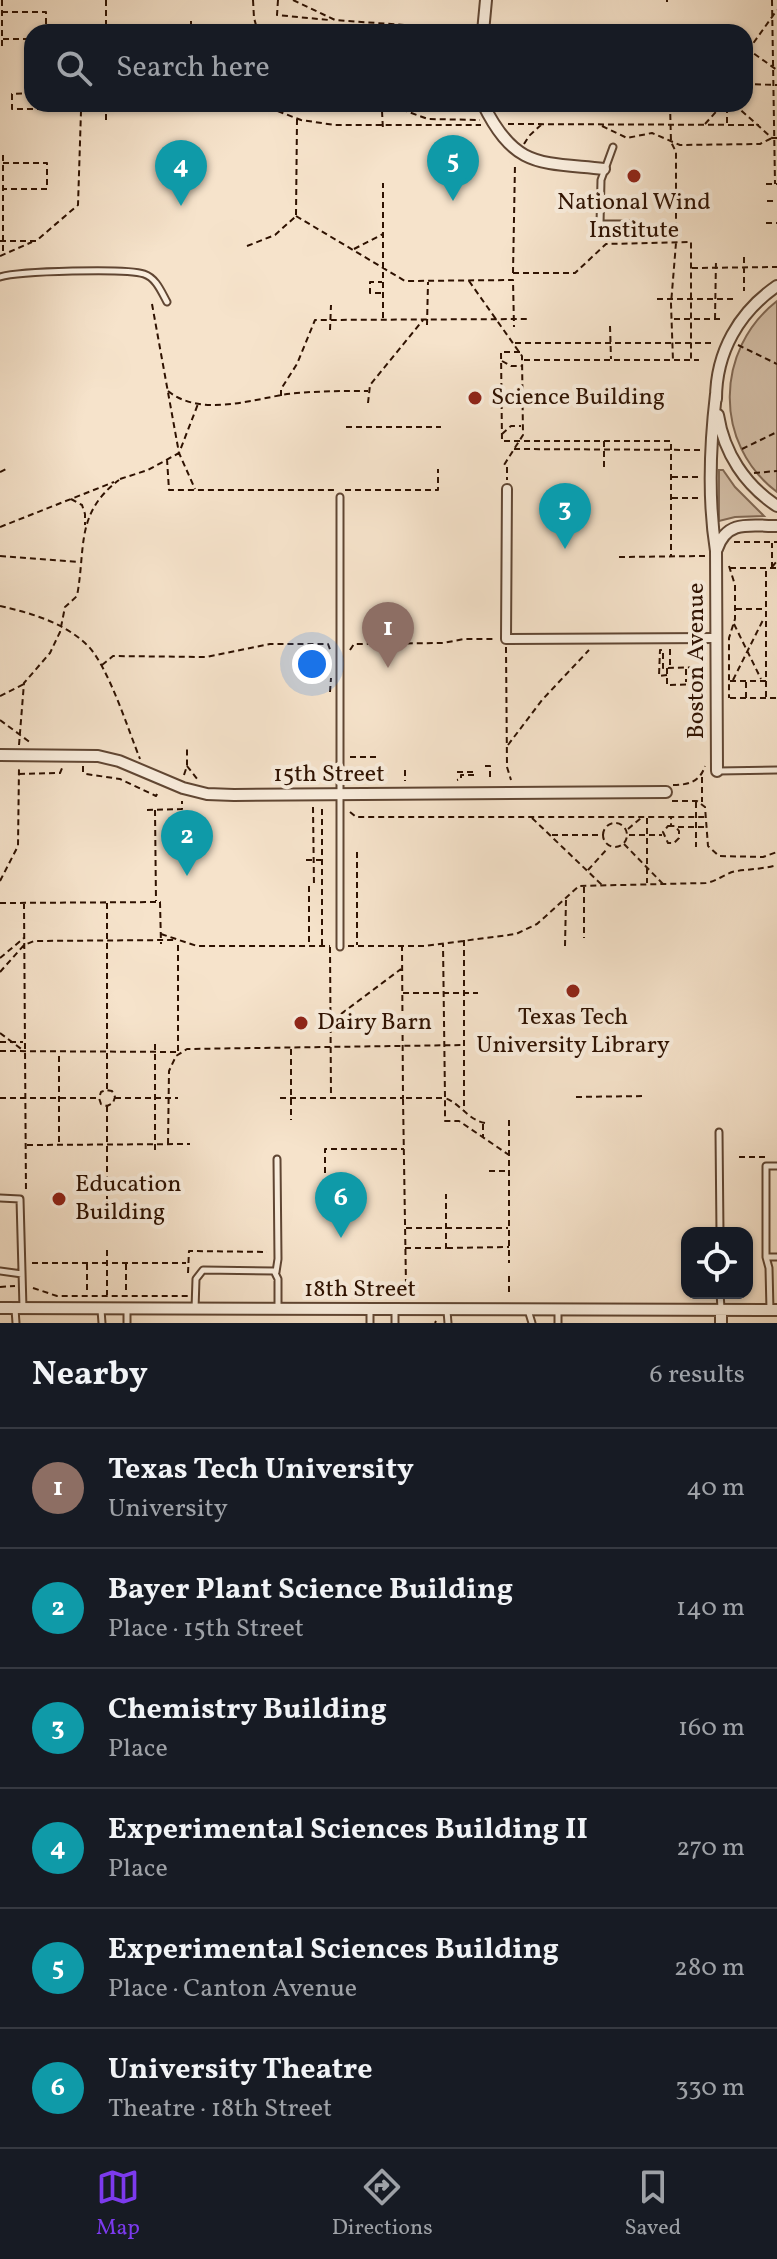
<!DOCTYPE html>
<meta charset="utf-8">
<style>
:root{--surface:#171b24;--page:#242831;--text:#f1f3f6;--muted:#9ea1a6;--line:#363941;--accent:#7c3aed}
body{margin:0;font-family:Vollkorn,serif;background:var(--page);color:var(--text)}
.controls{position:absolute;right:24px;bottom:24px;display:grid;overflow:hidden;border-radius:16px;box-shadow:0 2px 6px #0004}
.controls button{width:72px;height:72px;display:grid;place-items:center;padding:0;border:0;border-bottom:2px solid var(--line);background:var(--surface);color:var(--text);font:40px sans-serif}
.you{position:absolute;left:312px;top:664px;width:28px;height:28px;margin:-20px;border:6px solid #fff;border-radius:50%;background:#1a73e8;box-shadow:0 0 0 12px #1a73e833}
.badge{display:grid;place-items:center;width:52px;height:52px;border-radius:50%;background:var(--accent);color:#fff;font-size:26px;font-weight:700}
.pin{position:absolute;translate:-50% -66px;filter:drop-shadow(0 2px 4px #0008)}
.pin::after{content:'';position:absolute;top:42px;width:28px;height:24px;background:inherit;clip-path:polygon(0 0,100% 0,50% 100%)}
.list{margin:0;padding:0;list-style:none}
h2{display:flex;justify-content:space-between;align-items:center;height:104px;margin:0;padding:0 32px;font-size:34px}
h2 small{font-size:26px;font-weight:400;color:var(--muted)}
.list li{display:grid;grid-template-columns:52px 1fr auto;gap:24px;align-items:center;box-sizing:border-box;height:120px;padding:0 32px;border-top:2px solid var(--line)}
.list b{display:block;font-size:30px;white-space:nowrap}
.list p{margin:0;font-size:26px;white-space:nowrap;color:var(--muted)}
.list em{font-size:26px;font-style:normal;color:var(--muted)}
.icon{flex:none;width:44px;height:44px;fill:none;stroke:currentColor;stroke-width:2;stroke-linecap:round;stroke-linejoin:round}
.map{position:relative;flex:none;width:777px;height:1323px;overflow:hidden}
.search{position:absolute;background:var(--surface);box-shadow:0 2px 6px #0004;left:24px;right:24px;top:24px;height:88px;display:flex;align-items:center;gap:20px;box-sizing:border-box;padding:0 28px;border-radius:24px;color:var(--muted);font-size:30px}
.sheet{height:824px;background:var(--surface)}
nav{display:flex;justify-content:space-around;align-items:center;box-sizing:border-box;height:112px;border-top:2px solid var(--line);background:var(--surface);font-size:22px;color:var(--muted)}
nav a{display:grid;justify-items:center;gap:4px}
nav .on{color:var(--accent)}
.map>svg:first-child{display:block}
.green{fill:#d4bfa8;stroke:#816854;stroke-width:2}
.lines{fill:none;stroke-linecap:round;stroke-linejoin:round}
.service-casing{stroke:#604633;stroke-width:9}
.pedestrian-casing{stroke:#604633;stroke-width:12}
.minor-casing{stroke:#604633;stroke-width:14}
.path{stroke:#2e1100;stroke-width:2;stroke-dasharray:6 4;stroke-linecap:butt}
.service{stroke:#f9eddd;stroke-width:5}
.pedestrian{stroke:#f9eddd;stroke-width:8}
.minor{stroke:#f9eddd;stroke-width:10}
.poi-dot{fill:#8f2418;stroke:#f9eddd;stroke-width:3}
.labels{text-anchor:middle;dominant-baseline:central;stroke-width:8;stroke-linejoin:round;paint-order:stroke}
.poi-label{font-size:24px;fill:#2e1100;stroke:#f9eddd;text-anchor:start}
.street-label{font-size:24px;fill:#2e1100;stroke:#f9eddd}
</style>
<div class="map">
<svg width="777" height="1323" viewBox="0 0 777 1323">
<rect width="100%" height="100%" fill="#f6e3cb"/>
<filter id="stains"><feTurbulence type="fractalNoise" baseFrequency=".0025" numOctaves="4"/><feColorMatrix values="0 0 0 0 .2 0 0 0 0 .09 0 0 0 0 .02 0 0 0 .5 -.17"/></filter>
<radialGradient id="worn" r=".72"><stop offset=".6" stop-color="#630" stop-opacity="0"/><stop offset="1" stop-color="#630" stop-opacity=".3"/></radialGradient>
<path class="green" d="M777,301V492C713,444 715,349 777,301Z
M719,470H723L735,487L764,516L735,517L719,521Z"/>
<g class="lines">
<defs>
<path id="service" d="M613,147L601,180L600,224H631
M0,277C18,271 127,268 144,274C156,278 161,291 167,302
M340,497V947
M718,771L777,770
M719,1132L720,1233
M0,1198L20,1199L23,1308
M766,1257H777
M0,1271L22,1274
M276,1272L278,1259L277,1159
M720,1293L721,1308
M15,1309L16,1323
M127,1309V1323
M195,1309L196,1279L203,1270L274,1271L278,1279V1307
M101,1310L102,1323
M528,1310L532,1323
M558,1310V1323
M770,1310L769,1268L766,1257V1166H777
M370,1311V1323
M447,1311L448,1323
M395,1323V1310"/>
<path id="pedestrian" d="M507,489L506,639L716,638"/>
<path id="minor" d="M483,32L486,0
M483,104C515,169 540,162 604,169
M716,394C710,445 708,501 716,551L717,771
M716,399C716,352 739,312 777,286
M718,415C724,453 745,485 777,506
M717,549C727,519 751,526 777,526
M0,755L98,756L119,761L183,788L207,794L234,795L666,792
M0,1308L777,1310
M721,1323V1310"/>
</defs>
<use href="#service" class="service-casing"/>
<use href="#pedestrian" class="pedestrian-casing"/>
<use href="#minor" class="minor-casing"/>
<path class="path" d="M2,0V47
M106,0V32
M253,0L254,18L258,32
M278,0L277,15L329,20
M293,0L335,20L473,30
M667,0V2
M772,0L775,184
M2,12H46V32
M191,21V32
M76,25H106
M3,39H32
M745,47L752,45L777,10
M746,48L777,70
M745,78L746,48
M745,84L777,85
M32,93L12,94V109H191L202,104
M259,104L301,120L335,125H481
M373,104L381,111
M670,104L671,142L676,152V243L671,304L673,361
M734,104L772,138H777
M392,106L428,119L480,120
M382,111L383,130
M384,111L393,104
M106,120V104
M727,123V104
M508,124L759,125
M705,124L723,104
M602,126L627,138L652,133L680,145L760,144L772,138
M524,144L529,136L541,125
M3,155V255
M3,163H47V189H3
M766,184H777
M767,201H777
M296,215L297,119
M296,216L405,281L513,280L514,327
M766,223H777
M0,241H36L78,205L81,111
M247,246L275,235L295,217
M354,249L383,234
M0,256L32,242
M744,257V291
M692,268L777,267
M513,273H575L606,244L691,242V360
M513,273L515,164
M469,281L522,356L523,435L504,465
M381,293H370V282H382
M657,299H733
M152,304L179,453L195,489
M383,318V183
M674,319H720
M715,319L716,260
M427,325L428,282
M610,326L611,359
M330,330L331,305
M515,343H714
M738,345L777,364
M520,352H501L502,441H671V556
M524,360H699
M502,361L511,366H522
M168,391C200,417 251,400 287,394C314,391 341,391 368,391
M281,396V389L297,364L315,320L529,319
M501,397L522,396
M368,403L370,385L423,320
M346,427H441
M502,434L511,426H521
M604,441V467
M514,449L701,450
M742,449L777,432
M167,459L169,490H335
M507,467V480
M0,472L6,469
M754,473L777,471
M672,477H698
M120,479L148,470L179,453L198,404
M345,490H438V469
M672,498H702
M71,499L82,505L85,514V525
M0,527L114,482
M734,542H777
M0,556L79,562
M619,557L705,556
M729,566L735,585V619L729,638V698
M772,567L777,561
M730,568H777
M772,568V543
M0,606C31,613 66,623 89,647C109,669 128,729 140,759
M736,609H766
M734,624L761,679
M506,647L507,767L511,780
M670,649V667
M350,650L354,644L443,643L464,639H496
M102,665L113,656L206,657L270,644H328L331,652
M667,668V685L704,684
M686,669V682
M667,675L659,676L660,650H663V668L704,667
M733,680L764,618
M730,681H766V568
M766,681V697
M746,682V698
M330,692L331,678
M0,696L24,684
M730,698H777
M0,720L31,743
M19,745L24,683L50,653L60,632L65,607L77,596C86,548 75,513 119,480
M508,745L542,700L589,650
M350,757H378
M83,766V772L86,774L120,779L156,796L159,791
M187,766L198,780
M485,766H490V780
M405,770V781
M457,772H474V775H461V779L457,780
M282,773V782
M305,773V782
M19,774L60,773L63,766
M184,775L187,766V748
M702,777V802
M673,785C688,785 700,782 705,766
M672,801H697L705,807L708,846L719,856L763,857L777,852
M696,802V847
M313,807L314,886
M147,810L182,809V801
M155,810L156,901
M350,812L356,817H705
M532,818L602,885
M647,818V883
M603 835a12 12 0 1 1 24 0a12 12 0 1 1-24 0Z
M671,826H668L663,832L668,843H674L679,838V831L675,826H671V818
M678,827H706
M628,829L641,818
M552,835H601
M629,835H662
M624,844L664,885
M357,852V945
M306,860H321
M588,870L608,848
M0,881L18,846L19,767
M309,886V945
M584,887V938
M0,903L160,902L161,944
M24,903L26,1193
M107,903V1090
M161,934L197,946H330
M464,940V1111
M322,945V807
M348,946H425L516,934L537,924L579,886L706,883C718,881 727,872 737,871C751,869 763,869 777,865
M565,946L566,900
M330,947L331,1097
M0,958L24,938
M0,972L24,945L34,941L174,940
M403,993H478
M333,1020L401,969
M0,1033L24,1051
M0,1042H23
M155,1044V1154
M291,1049V1120
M0,1051L179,1052
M178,1051V942
M576,1097L645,1096
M0,1098H99L101,1104L107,1106L113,1103L115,1097L112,1091L106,1090L101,1092L99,1098
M115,1098H178
M280,1098H403L402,947
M107,1106V1211
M509,1120V1263
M485,1123C468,1120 461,1104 445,1098V1121H459L509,1155
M483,1124V1137
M59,1142V1053
M168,1144L169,1071L176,1056L187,1049L464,1045
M27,1145L190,1144
M739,1157H766
M489,1171H508
M325,1173V1149H404
M406,1228H508
M405,1248H446V1194
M447,1248L509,1247
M107,1250V1295
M32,1263H186
M87,1264V1294
M126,1264V1294
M188,1273L189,1251L267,1252
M509,1276V1294
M406,1285L403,1098H445L443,944
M0,1287L15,1286
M33,1288L57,1296H188
M435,1323L436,1321"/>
<use href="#service" class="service"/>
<use href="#pedestrian" class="pedestrian"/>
<use href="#minor" class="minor"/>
</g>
<g class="poi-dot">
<circle cx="634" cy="176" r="8"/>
<circle cx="475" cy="398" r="8"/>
<circle cx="573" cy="991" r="8"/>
<circle cx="301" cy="1023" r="8"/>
<circle cx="59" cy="1199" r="8"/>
</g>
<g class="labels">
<g class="poi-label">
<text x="634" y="203" text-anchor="middle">National Wind<tspan x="634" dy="28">Institute</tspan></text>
<text x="491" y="398">Science Building</text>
<text x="573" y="1018" text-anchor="middle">Texas Tech<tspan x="573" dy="28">University Library</tspan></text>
<text x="317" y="1023">Dairy Barn</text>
<text x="75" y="1185">Education<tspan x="75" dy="28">Building</tspan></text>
</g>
<g class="street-label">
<text transform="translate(697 661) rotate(-90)">Boston Avenue</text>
<text x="329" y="775">15th Street</text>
<text x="360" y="1290">18th Street</text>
</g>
</g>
<rect width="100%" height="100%" filter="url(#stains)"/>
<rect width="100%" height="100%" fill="url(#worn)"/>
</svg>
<div class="controls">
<button><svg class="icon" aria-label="locate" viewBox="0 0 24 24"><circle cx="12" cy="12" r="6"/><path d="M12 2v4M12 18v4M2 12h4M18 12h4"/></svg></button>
</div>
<div class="you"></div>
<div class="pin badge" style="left:388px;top:668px;background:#8d6e63">1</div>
<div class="pin badge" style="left:187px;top:876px;background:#0f9aa8">2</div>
<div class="pin badge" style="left:565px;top:549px;background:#0f9aa8">3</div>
<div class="pin badge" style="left:181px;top:206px;background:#0f9aa8">4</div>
<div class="pin badge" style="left:453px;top:201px;background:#0f9aa8">5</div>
<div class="pin badge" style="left:341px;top:1238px;background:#0f9aa8">6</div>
<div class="search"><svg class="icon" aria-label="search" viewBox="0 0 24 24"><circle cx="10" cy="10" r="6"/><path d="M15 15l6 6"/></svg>Search here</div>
</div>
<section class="sheet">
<h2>Nearby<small>6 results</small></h2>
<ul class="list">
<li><span class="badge" style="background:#8d6e63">1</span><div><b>Texas Tech University</b><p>University</p></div><em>40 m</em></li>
<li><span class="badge" style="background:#0f9aa8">2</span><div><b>Bayer Plant Science Building</b><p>Place · 15th Street</p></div><em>140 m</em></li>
<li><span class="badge" style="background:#0f9aa8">3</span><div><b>Chemistry Building</b><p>Place</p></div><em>160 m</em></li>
<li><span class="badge" style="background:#0f9aa8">4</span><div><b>Experimental Sciences Building II</b><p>Place</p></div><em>270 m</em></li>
<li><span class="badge" style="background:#0f9aa8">5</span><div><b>Experimental Sciences Building</b><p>Place · Canton Avenue</p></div><em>280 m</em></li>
<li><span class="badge" style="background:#0f9aa8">6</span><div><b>University Theatre</b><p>Theatre · 18th Street</p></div><em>330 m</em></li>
</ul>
</section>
<nav>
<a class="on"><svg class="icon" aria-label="map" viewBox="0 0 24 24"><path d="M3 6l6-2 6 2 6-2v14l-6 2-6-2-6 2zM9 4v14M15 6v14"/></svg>Map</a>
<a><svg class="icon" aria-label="directions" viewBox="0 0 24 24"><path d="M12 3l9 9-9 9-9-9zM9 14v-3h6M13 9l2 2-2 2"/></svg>Directions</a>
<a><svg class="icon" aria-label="saved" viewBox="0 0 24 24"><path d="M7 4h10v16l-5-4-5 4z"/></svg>Saved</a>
</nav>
